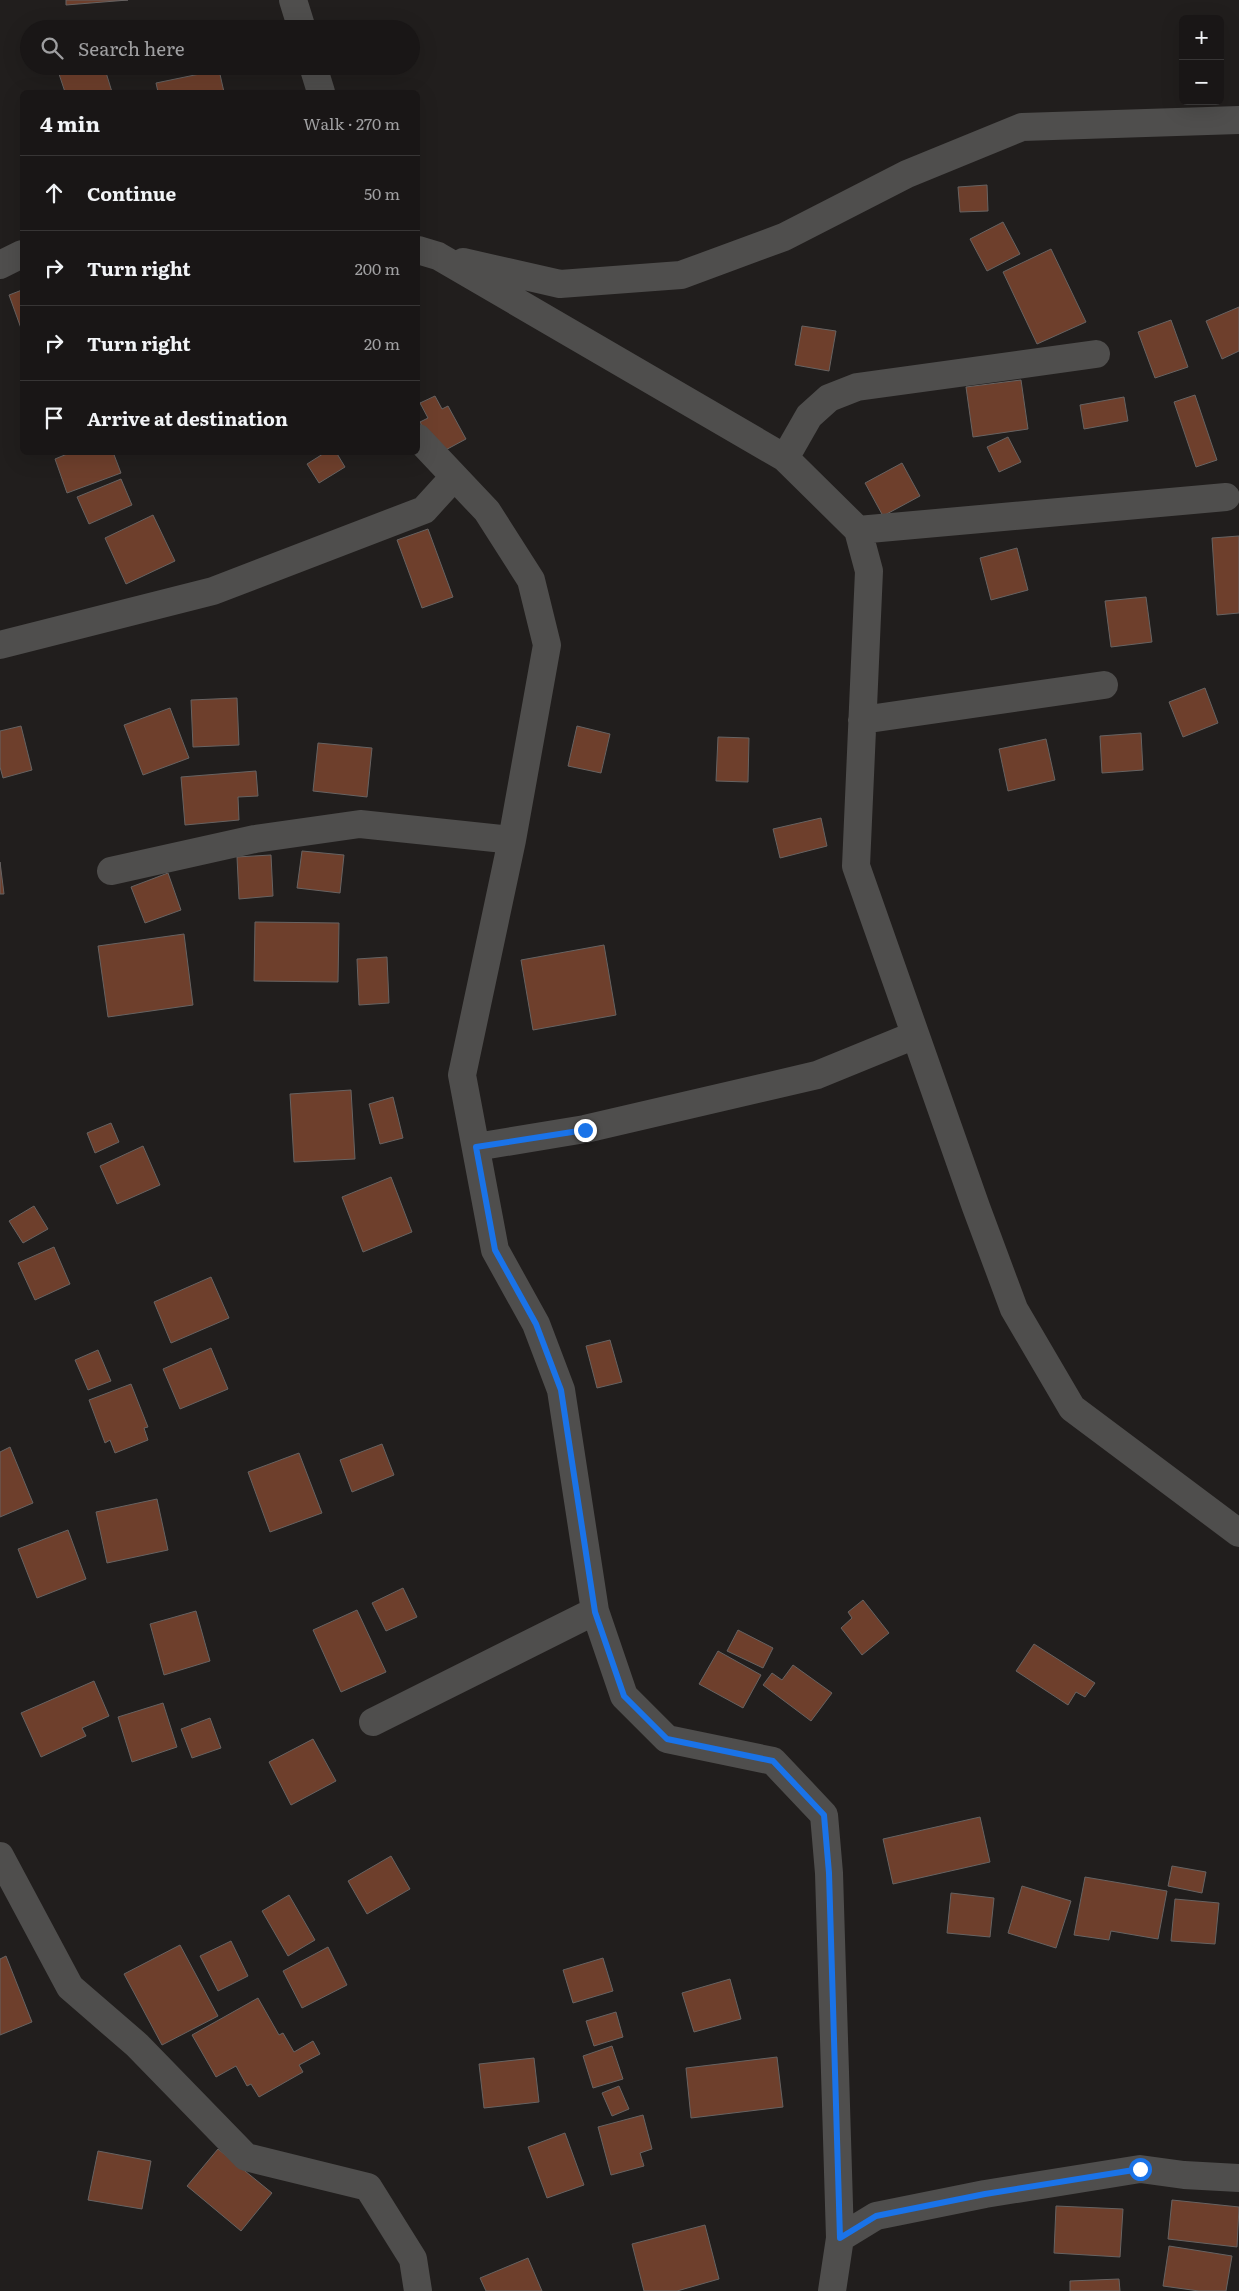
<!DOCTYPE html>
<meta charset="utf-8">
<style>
:root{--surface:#191616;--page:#221f1f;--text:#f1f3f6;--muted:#9f9fa1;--line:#373535}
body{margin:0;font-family:Literata,serif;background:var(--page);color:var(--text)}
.controls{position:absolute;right:15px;top:15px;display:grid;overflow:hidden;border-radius:8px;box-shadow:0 5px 20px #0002}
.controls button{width:45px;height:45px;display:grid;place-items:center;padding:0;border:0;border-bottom:1px solid var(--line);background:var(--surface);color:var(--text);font:25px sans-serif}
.stop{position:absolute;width:15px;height:15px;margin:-11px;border:4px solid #1a73e8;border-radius:50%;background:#fff}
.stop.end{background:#1a73e8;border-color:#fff;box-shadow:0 1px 5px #0008}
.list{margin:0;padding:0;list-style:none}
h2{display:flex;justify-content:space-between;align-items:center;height:65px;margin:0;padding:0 20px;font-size:21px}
h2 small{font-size:16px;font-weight:400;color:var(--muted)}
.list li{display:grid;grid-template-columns:32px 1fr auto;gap:15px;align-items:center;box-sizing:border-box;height:75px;padding:0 20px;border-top:1px solid var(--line)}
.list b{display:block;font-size:19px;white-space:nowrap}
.list em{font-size:16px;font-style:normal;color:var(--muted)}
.icon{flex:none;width:28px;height:28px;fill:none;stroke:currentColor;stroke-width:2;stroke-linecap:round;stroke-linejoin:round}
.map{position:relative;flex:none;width:1239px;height:2291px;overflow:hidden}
.search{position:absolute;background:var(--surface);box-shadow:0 5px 20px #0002;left:20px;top:20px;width:400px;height:55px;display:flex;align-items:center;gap:12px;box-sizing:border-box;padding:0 18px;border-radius:28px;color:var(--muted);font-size:19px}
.panel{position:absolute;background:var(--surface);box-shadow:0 5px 20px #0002;left:20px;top:90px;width:400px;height:365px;border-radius:8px}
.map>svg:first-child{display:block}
.building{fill:#6e3f2c;stroke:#676362}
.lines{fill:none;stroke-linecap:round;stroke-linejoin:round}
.minor{stroke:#4f4e4d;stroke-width:28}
.route{stroke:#1a73e8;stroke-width:6}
</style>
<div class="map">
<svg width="1239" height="2291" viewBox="0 0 1239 2291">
<rect width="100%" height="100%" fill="#211e1d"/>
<path class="building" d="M66,0H128L66,5Z
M81,66H104L112,92H65L59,74Z
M219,70L224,92H158L156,83Z
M987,185L988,211L960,212L958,187Z
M1003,222L1020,254L987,271L970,239Z
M1051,249L1086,322L1037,344L1003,272Z
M22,290V331L9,295Z
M1239,307V351L1222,359L1206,321Z
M1171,320L1188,367L1155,378L1138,332Z
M802,326L836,331L829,371L795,365Z
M1021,380L1028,429L973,437L966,387Z
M1195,395L1217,460L1196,467L1174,402Z
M435,396L442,409L448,406L466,439L438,454L420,422L428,418L420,403Z
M1124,397L1128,421L1084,429L1080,405Z
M1008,437L1021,462L999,472L987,447Z
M72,452H113L121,473L67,493L55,459Z
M326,452H336L345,467L319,483L307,464Z
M902,463L920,496L883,516L865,483Z
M121,479L132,505L89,524L77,497Z
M153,515L175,561L126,584L105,538Z
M428,529L453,597L422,608L397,540Z
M1239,536V613L1217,615L1212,538Z
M1017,548L1028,590L991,600L980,558Z
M1146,597L1152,642L1111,647L1105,601Z
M1205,688L1218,723L1183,737L1169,702Z
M237,698L239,745L193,747L191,700Z
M170,708L189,758L143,775L124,725Z
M21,726L32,770L3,778L0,767V731Z
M577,726L610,734L601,773L568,766Z
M1141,733L1143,770L1102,773L1100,736Z
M718,737L749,738L748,782L716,781Z
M1046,739L1055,780L1008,791L999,749Z
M318,743L372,748L367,797L313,791Z
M256,771L258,796L238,797L239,820L185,825L181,777Z
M821,818L827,846L780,858L773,829Z
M302,851L344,855L340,893L297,888Z
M271,855L273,896L239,899L237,857Z
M0,862L4,894H0Z
M168,873L181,910L145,923L131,887Z
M255,922L339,923L338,982L254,981Z
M184,934L193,1005L108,1017L98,946Z
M604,945L616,1015L533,1030L521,960Z
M387,957L389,1003L359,1005L357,959Z
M351,1090L355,1159L294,1162L290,1094Z
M393,1097L403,1138L380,1144L369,1104Z
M111,1123L119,1142L95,1153L87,1133Z
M143,1146L160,1185L117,1204L100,1166Z
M391,1177L412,1232L363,1252L342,1197Z
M34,1206L48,1229L23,1243L9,1221Z
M54,1247L70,1284L35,1300L18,1263Z
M211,1277L229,1318L171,1343L154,1302Z
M610,1340L622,1382L597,1388L586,1346Z
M211,1348L228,1389L180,1409L163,1369Z
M98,1350L111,1381L88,1390L75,1360Z
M131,1384L148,1427L144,1428L148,1440L115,1453L110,1440L105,1443L89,1400Z
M382,1444L394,1475L352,1492L340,1460Z
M10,1447L33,1503L0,1517V1452Z
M299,1453L322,1513L270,1532L248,1472Z
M157,1499L168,1550L107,1563L96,1512Z
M68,1530L86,1579L37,1598L18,1549Z
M403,1588L417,1617L386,1631L372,1603Z
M863,1600L889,1633L862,1655L841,1628L852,1618L848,1612Z
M357,1610L386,1672L341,1692L313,1630Z
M196,1611L210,1661L164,1675L150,1624Z
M738,1630L773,1648L763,1668L727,1651Z
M1034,1644L1095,1683L1085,1697L1076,1692L1068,1705L1016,1671Z
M718,1651L761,1675L743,1708L699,1684Z
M793,1665L832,1693L811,1721L763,1685L772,1673L782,1680Z
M94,1681L109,1716L82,1728L86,1736L41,1757L21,1713Z
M163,1703L177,1747L132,1762L118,1717Z
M210,1718L221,1748L192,1758L181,1729Z
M313,1739L336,1781L291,1805L269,1762Z
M980,1817L990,1862L893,1884L883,1839Z
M391,1856L410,1889L367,1914L348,1881Z
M1172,1866L1206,1872L1202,1893L1168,1886Z
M1085,1877L1167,1891L1158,1939L1111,1931L1109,1940L1074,1935Z
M1022,1886L1071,1901L1056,1948L1008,1933Z
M951,1893L994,1898L990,1937L947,1933Z
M289,1895L315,1940L288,1956L262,1911Z
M1175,1899L1219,1903L1215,1944L1171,1941Z
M231,1941L248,1976L218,1991L200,1956Z
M180,1945L218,2016L162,2045L124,1974Z
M328,1947L347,1985L302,2008L283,1971Z
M6,1956L32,2022L0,2035V1959Z
M603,1958L613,1991L573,2003L563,1970Z
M730,1979L741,2019L694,2032L682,1993Z
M258,1998L279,2035L283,2033L294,2052L313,2041L320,2054L299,2065L303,2072L259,2097L251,2084L247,2086L236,2066L216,2077L192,2035Z
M616,2012L623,2037L594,2046L586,2021Z
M612,2046L623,2079L593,2088L583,2056Z
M777,2057L783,2107L691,2118L686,2068Z
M534,2058L539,2102L484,2108L479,2064Z
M619,2086L629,2109L612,2116L602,2093Z
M643,2115L652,2149L640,2153L644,2166L611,2175L598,2127Z
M565,2133L584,2185L547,2198L528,2147Z
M218,2149L272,2193L241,2231L187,2186Z
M98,2151L151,2161L142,2209L88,2200Z
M1172,2200L1239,2207L1237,2247L1168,2239Z
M1056,2206L1123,2209L1120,2257L1054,2253Z
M705,2225L719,2279L677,2291H644L632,2244Z
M1169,2246L1232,2256L1226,2291H1199L1163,2286Z
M528,2258L542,2291H486L480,2278Z
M1119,2279L1120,2291H1070V2281Z"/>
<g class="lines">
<path class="minor" d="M293,0L302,29
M313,66L321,92
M418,250L438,256L785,458L858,530L869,571L856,866L976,1207L1014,1309L1072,1408L1239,1533
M463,262L560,284L681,275L784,237L907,174L1022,127L1239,120
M0,265L22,254
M418,438L487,511L531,580L547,645L512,840L462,1075L495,1250L536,1324L561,1390L595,1611L624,1696L667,1739L773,1761L824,1815L829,1873L840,2238L832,2291
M785,458L809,416L829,398L857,387L1096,354
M858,530L1226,497
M0,645L213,591L424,510L454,477
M862,720L1104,685
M111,871L255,839L360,824L512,840
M476,1147L585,1129L817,1075L915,1035
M373,1722L595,1611
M0,1856L70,1987L137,2045L246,2157L368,2187L413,2259L418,2291
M840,2238L876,2216L985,2194L1140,2169L1184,2175L1239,2178"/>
</g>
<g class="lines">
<path class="route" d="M585,1130L476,1147L495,1250L536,1324L561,1390L595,1612L624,1696L667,1739L773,1761L824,1815L829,1873L840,2238L876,2216L985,2194L1140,2169"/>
</g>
</svg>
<div class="controls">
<button>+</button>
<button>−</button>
</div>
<div class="stop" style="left:1140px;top:2169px"></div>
<div class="stop end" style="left:585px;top:1130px"></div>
<div class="search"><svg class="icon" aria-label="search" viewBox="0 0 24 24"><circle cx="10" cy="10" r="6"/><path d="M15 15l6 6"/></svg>Search here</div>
<section class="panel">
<h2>4 min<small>Walk · 270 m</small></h2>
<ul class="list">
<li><svg class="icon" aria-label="ahead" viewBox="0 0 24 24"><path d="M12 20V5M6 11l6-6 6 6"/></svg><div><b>Continue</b></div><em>50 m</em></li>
<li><svg class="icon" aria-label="right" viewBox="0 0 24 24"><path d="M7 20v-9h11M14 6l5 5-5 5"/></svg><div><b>Turn right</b></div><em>200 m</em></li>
<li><svg class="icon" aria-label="right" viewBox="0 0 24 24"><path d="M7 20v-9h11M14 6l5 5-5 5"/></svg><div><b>Turn right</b></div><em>20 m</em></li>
<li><svg class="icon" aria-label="arrive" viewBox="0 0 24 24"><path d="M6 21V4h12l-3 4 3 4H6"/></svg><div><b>Arrive at destination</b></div></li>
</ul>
</section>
</div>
